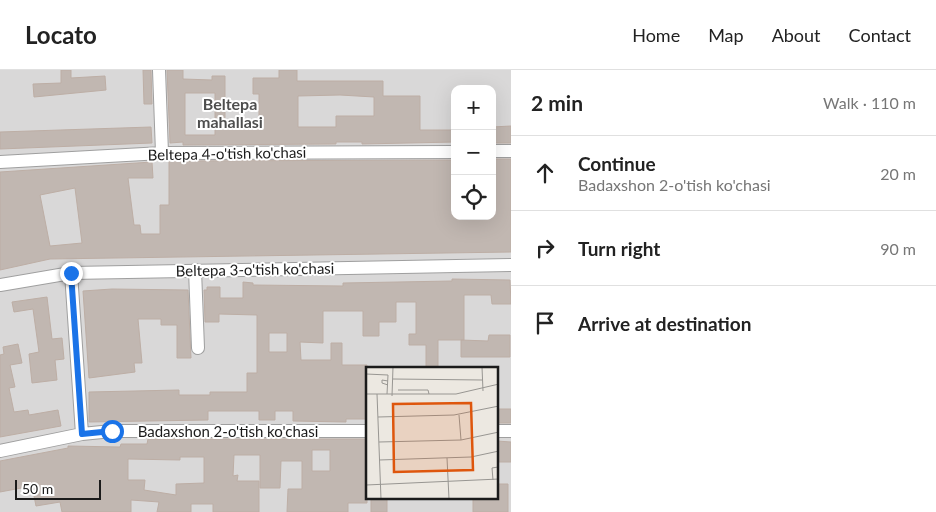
<!DOCTYPE html>
<meta charset="utf-8">
<style>
:root{--surface:#fff;--page:#f6f6f6;--text:#222;--muted:#767676;--line:#e0e0e0}
body{margin:0;font-family:Lato,sans-serif;background:var(--page);color:var(--text)}
.controls{position:absolute;right:15px;top:15px;display:grid;overflow:hidden;border-radius:10px;box-shadow:0 5px 20px #0002}
.controls button{width:45px;height:45px;display:grid;place-items:center;padding:0;border:0;border-bottom:1px solid var(--line);background:var(--surface);color:var(--text);font:25px sans-serif}
.scale{position:absolute;left:15px;bottom:12px;width:86px;box-sizing:border-box;padding-left:5px;border:2px solid #1b1b1b;border-top:0;font-size:14px;line-height:18px;white-space:nowrap;color:#1b1b1b;-webkit-text-stroke:4px #fff;paint-order:stroke}
.stop{position:absolute;width:15px;height:15px;margin:-11px;border:4px solid #1a73e8;border-radius:50%;background:#fff}
.stop.end{background:#1a73e8;border-color:#fff;box-shadow:0 1px 5px #0008}
.list{margin:0;padding:0;list-style:none}
h2{display:flex;justify-content:space-between;align-items:center;height:65px;margin:0;padding:0 20px;font-size:21px}
h2 small{font-size:16px;font-weight:400;color:var(--muted)}
.list li{display:grid;grid-template-columns:32px 1fr auto;gap:15px;align-items:center;box-sizing:border-box;height:75px;padding:0 20px;border-top:1px solid var(--line)}
.list b{display:block;font-size:19px;white-space:nowrap}
.list p{margin:0;font-size:16px;white-space:nowrap;color:var(--muted)}
.list em{font-size:16px;font-style:normal;color:var(--muted)}
.icon{flex:none;width:28px;height:28px;fill:none;stroke:currentColor;stroke-width:2;stroke-linecap:round;stroke-linejoin:round}
.map{position:relative;flex:none;width:511px;height:442px;overflow:hidden}
header{display:flex;align-items:center;gap:30px;box-sizing:border-box;height:70px;padding:0 25px;background:var(--surface);border-bottom:1px solid var(--line)}
header strong{font-size:24px}
nav{display:flex;gap:28px;margin-inline-start:auto;font-size:18px}
main{display:flex}
aside{flex:1;background:var(--surface)}
.map>svg:first-child{display:block}
.residential{fill:#d9d8d8;fill-rule:evenodd}
.building{fill:#c1b7b1;stroke:#bdaea5;fill-rule:evenodd}
.lines{fill:none;stroke-linecap:round;stroke-linejoin:round}
.minor-casing{stroke:#9f9f9f;stroke-width:14}
.minor{stroke:#fff;stroke-width:12}
.route{stroke:#1a73e8;stroke-width:6}
.labels{text-anchor:middle;dominant-baseline:central;stroke-width:4;stroke-linejoin:round;paint-order:stroke}
.street-label{font-size:15px;fill:#1b1b1b;stroke:#fff}
.neighbourhood-label{font-size:16px;font-weight:bold;fill:#4e4e4e;stroke:#fff}
.inset-road{fill:none;stroke:#989692;stroke-width:1}
.view{fill:#de560d;fill-opacity:0.15;stroke:#de560d;stroke-width:2.5}
.inset-edge{fill:none;stroke:#1b1b1b;stroke-width:2.5}
</style>
<header>
<strong>Locato</strong>
<nav><a>Home</a><a>Map</a><a>About</a><a>Contact</a></nav>
</header>
<main>
<div class="map">
<svg width="511" height="442" viewBox="0 0 511 442">
<rect width="100%" height="100%" fill="#ece8e1"/>
<path class="residential" d="M0,0H511V442H0ZM455,19H492V146H455ZM367,298H497V428H367Z"/>
<path class="building" d="M61,0H71V8L105,6L106,20L34,27L33,14L61,13Z
M143,0H151L152,34H144Z
M167,0H183V9L212,10V6H225V59H259V24H253V8H279V0H297V11H383V26H420V60H455V72L362,74V72H336V74L183,75V72L170,73ZM185,23H215V65H185ZM340,25L374,27V46H336V57H298V26Z
M511,56V73H492V57Z
M151,57L152,73L0,79V62Z
M492,89H511V182L50,189L0,200V102L152,92L153,108H128L134,155H140L141,164H160V135H169V91L455,90V146H492ZM75,118L82,173L50,176L40,125Z
M452,209L510,210L511,234H492L491,225H464V270H438V298H426V275H409V264H416V232H396V252H379V266H363V241H323V273L300,272L301,290H331V273H342V295H367V349H346V352L293,351V341H275V350H259V341H208V350L89,352V322L179,320V325H210V322H247V303H257V245L219,244V252H205L204,220H207V217H220V228H243V212L253,213V215L343,216V213L452,211ZM269,263H287V282H269Z
M112,219L188,220L191,288H177V255H161V249H138L142,293H134L135,302L89,308L83,221Z
M47,227L52,269L62,268L64,289L55,290L57,310L32,313L29,284L39,282L33,239L14,242L12,232Z
M489,265H510V287H461V270L488,271Z
M18,274L22,293L10,295L15,317L9,318L14,342L28,340L29,345L58,340L61,356L0,367V285L4,284L3,277Z
M497,339H511V353H497Z
M148,369H367V433H348V442H287L288,419H302V391H281L280,418H260V385H234L233,406L238,405L237,411H259V442H213V434H191V442H157L159,432L131,430V442H62L60,432L36,436L32,416L0,422V391L68,378V376L120,377L121,374H147ZM312,380H330V401H312ZM180,387H204V413L176,414V425L144,420L145,410H128V389L180,390Z
M497,371L511,372V392H497Z
M497,414H508V442H473V428H497Z
M371,428H387V442H371Z"/>
<g class="lines">
<defs>
<path id="minor" d="M159,0L162,83
M492,81H511
M0,92L162,83L455,82
M195,200L198,278
M71,203L82,364
M0,215L71,203L511,195
M497,361H511
M0,381L82,364L112,361H367"/>
</defs>
<use href="#minor" class="minor-casing"/>
<use href="#minor" class="minor"/>
</g>
<g class="lines">
<path class="route" d="M71,203L82,364L112,361"/>
</g>
<g class="labels">
<g class="street-label">
<text transform="translate(227 83) rotate(-1)">Beltepa 4-o'tish ko'chasi</text>
<text transform="translate(255 199) rotate(-1)">Beltepa 3-o'tish ko'chasi</text>
<text x="228" y="361">Badaxshon 2-o'tish ko'chasi</text>
</g>
<g class="neighbourhood-label">
<text x="230" y="33">Beltepa<tspan x="230" dy="18">mahallasi</tspan></text>
</g>
</g>
<g transform="translate(366 297)">
<rect width="132" height="132" fill="#ece8e1"/>
<path class="inset-road" d="M116,0L117,24M0,7L22,8L21,27M27,12L116,13M22,14L16,13V16L22,18M32,23H62L63,27M0,27H90L133,17M11,27L15,132M26,29L27,0M93,48L95,73M12,50L88,48L133,39M13,75L95,73L133,65M81,91L83,132M13,93L105,90L133,84M127,113L126,101L132,100M0,118L133,112"/>
<path class="view" d="M105,36L107,103L28,105L27,37Z"/>
<rect width="132" height="132" class="inset-edge"/>
</g>
</svg>
<div class="controls">
<button>+</button>
<button>−</button>
<button><svg class="icon" aria-label="locate" viewBox="0 0 24 24"><circle cx="12" cy="12" r="6"/><path d="M12 2v4M12 18v4M2 12h4M18 12h4"/></svg></button>
</div>
<div class="scale">50 m</div>
<div class="stop" style="left:112px;top:361px"></div>
<div class="stop end" style="left:71px;top:203px"></div>
</div>
<aside>
<h2>2 min<small>Walk · 110 m</small></h2>
<ul class="list">
<li><svg class="icon" aria-label="ahead" viewBox="0 0 24 24"><path d="M12 20V5M6 11l6-6 6 6"/></svg><div><b>Continue</b><p>Badaxshon 2-o'tish ko'chasi</p></div><em>20 m</em></li>
<li><svg class="icon" aria-label="right" viewBox="0 0 24 24"><path d="M7 20v-9h11M14 6l5 5-5 5"/></svg><div><b>Turn right</b></div><em>90 m</em></li>
<li><svg class="icon" aria-label="arrive" viewBox="0 0 24 24"><path d="M6 21V4h12l-3 4 3 4H6"/></svg><div><b>Arrive at destination</b></div></li>
</ul>
</aside>
</main>
